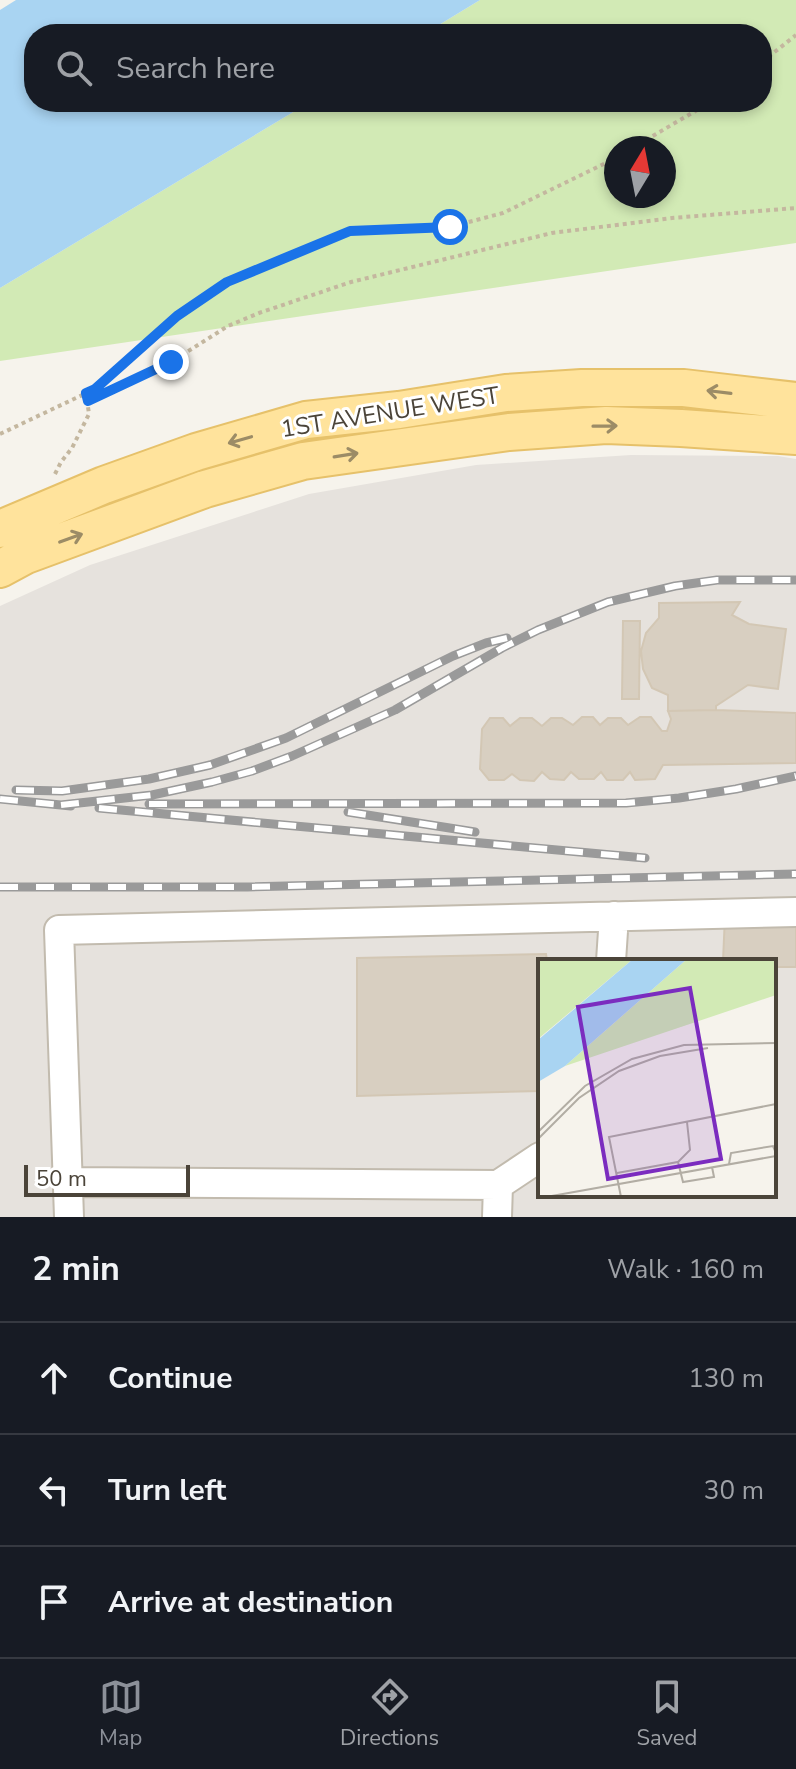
<!DOCTYPE html>
<meta charset="utf-8">
<style>
:root{--surface:#171b24;--page:#242831;--text:#f1f3f6;--muted:#9ea1a6;--line:#363941;--accent:#8c9099}
body{margin:0;font-family:"Nunito Sans",sans-serif;background:var(--page);color:var(--text)}
.compass{position:absolute;left:604px;top:136px;width:72px;height:72px;border-radius:50%;background:var(--surface);box-shadow:0 4px 12px #0003;rotate:10deg}
.scale{position:absolute;left:24px;bottom:20px;width:166px;box-sizing:border-box;padding-left:8px;border:4px solid #4b4439;border-top:0;font-size:22px;line-height:28px;white-space:nowrap;color:#4b4439;-webkit-text-stroke:6px #fff;paint-order:stroke}
.stop{position:absolute;width:24px;height:24px;margin:-18px;border:6px solid #1a73e8;border-radius:50%;background:#fff}
.stop.end{background:#1a73e8;border-color:#fff;box-shadow:0 2px 8px #0008}
.list{margin:0;padding:0;list-style:none}
h2{display:flex;justify-content:space-between;align-items:center;height:104px;margin:0;padding:0 32px;font-size:34px}
h2 small{font-size:26px;font-weight:400;color:var(--muted)}
.list li{display:grid;grid-template-columns:52px 1fr auto;gap:24px;align-items:center;box-sizing:border-box;height:112px;padding:0 32px;border-top:2px solid var(--line)}
.list b{display:block;font-size:30px;white-space:nowrap}
.list em{font-size:26px;font-style:normal;color:var(--muted)}
.icon{flex:none;width:44px;height:44px;fill:none;stroke:currentColor;stroke-width:2;stroke-linecap:round;stroke-linejoin:round}
.map{position:relative;flex:none;width:796px;height:1217px;overflow:hidden}
.search{position:absolute;background:var(--surface);box-shadow:0 4px 12px #0003;left:24px;right:24px;top:24px;height:88px;display:flex;align-items:center;gap:20px;box-sizing:border-box;padding:0 28px;border-radius:32px;color:var(--muted);font-size:30px}
.sheet{height:440px;background:var(--surface)}
nav{display:flex;justify-content:space-around;align-items:center;box-sizing:border-box;height:112px;border-top:2px solid var(--line);background:var(--surface);font-size:22px;color:var(--muted)}
nav a{display:grid;justify-items:center;gap:4px}
nav .on{color:var(--accent)}
.map>svg:first-child{display:block}
.industrial{fill:#e6e2dd;fill-rule:evenodd}
.green{fill:#d2eab5;fill-rule:evenodd}
.water{fill:#a9d4f2}
.building{fill:#d8cfc1;stroke:#d3c7b4;stroke-width:2}
.lines{fill:none;stroke-linecap:round;stroke-linejoin:round}
.minor-casing{stroke:#c2bbae;stroke-width:32}
.major-casing{stroke:#e6c16a;stroke-width:40}
.path{stroke:#c4b79f;stroke-width:4;stroke-dasharray:4 4;stroke-linecap:butt}
.minor{stroke:#fff;stroke-width:28}
.major{stroke:#ffe39c;stroke-width:36}
.rail-casing{stroke:#9a9a9a;stroke-width:9}
.rail{stroke:#fff;stroke-width:6;stroke-dasharray:18;stroke-linecap:butt}
.oneway{stroke:#9c8c66}
.route{stroke:#1a73e8;stroke-width:10}
.labels{text-anchor:middle;dominant-baseline:central;stroke-width:6;stroke-linejoin:round;paint-order:stroke}
.street-label{font-size:24px;fill:#4b4439;stroke:#fff}
.inset-road{fill:none;stroke:#b2ada4;stroke-width:2}
.view{fill:#7b2cbf;fill-opacity:0.15;stroke:#7b2cbf;stroke-width:4}
.inset-edge{fill:none;stroke:#4b4439;stroke-width:4}
</style>
<div class="map">
<svg width="796" height="1217" viewBox="0 0 796 1217">
<rect width="100%" height="100%" fill="#f6f3ec"/>
<path class="industrial" d="M631,455L778,456L796,459V1217H0V606L90,565L309,494L476,465ZM540,961H774V1195H540Z"/>
<path class="green" d="M480,0H796V243L0,361V288L310,102H762V34H424ZM616,148H664V196H616Z"/>
<path class="water" d="M16,0H480L424,34H34V102H310L0,288V10Z"/>
<path class="building" d="M740,602L732,615L749,624L786,629L778,689L748,685L716,706V710L668,711V695L652,688L643,669L641,651L646,633L659,618V603Z
M623,621H640L639,699H622Z
M716,710L796,713V763L663,765L655,779L635,780L630,772L623,780H607L601,772L594,779H579L571,772L564,780L550,779L542,772L534,781L520,780L512,774L504,780H489L480,769L482,729L490,718H503L510,726L520,718H532L542,726L551,718H562L573,725L582,717H593L600,725L608,718H621L628,725L640,717H651L662,731H667L671,719L668,711Z
M725,916H796V967H774V961H723Z
M546,954L547,961H540V1091L357,1096V958Z"/>
<g class="lines">
<defs>
<path id="minor" d="M611,961L614,916
M68,1182L498,1185L497,1217
M498,1185L540,1157
M69,1217L59,930L796,912"/>
<path id="major" d="M0,529L104,485L196,452L306,420L399,410L506,393L582,388H684L796,401
M0,569L26,555L205,489L303,461L509,432L606,425L681,428L796,436"/>
</defs>
<use href="#minor" class="minor-casing"/>
<use href="#major" class="major-casing"/>
<path class="path" d="M762,62L796,35
M632,148L711,102
M88,401L171,362L228,326L259,313L351,282L552,233L672,218L796,208
M0,434L95,389L177,316L227,282L350,231L450,227L503,213L616,158
M55,474L61,462L72,448L89,414L86,393"/>
<use href="#minor" class="minor"/>
<use href="#major" class="major"/>
<defs>
<path id="rail" d="M16,790L62,791L149,779L210,765L286,738L453,656L486,643L507,638
M0,799L71,806
M149,804L626,803L679,798L736,789L796,776
M61,805L152,795L212,782L252,771L292,756L395,710L502,648L538,630L608,602L675,586L717,580H796
M99,808L645,858
M348,812L475,832
M0,887H247L796,874"/>
</defs>
<use href="#rail" class="rail-casing"/>
<use href="#rail" class="rail"/>
</g>
<defs><path id="oneway-shaft" d="M-6 0H5M1.5-3L5.5 0L1.5 3" fill="none" stroke-width="1.6" stroke-linecap="round" stroke-linejoin="round" transform="scale(2)"/></defs>
<g class="oneway">
<use href="#oneway-shaft" transform="translate(719 392) rotate(-173)"/>
<use href="#oneway-shaft" transform="translate(605 426) rotate(-1)"/>
<use href="#oneway-shaft" transform="translate(240 440) rotate(164)"/>
<use href="#oneway-shaft" transform="translate(346 455) rotate(-9)"/>
<use href="#oneway-shaft" transform="translate(71 538) rotate(-20)"/>
</g>
<g class="lines">
<path class="route" d="M171,362L88,401L86,393L95,389L177,316L227,282L350,231L450,227"/>
</g>
<g class="labels">
<g class="street-label">
<text transform="translate(390 412) rotate(-9)">1ST AVENUE WEST</text>
</g>
</g>
<g transform="translate(538 959)">
<rect width="238" height="238" fill="#f6f3ec"/>
<path d="M0,0H95L0,80ZM149,0H238V36L27,107Z" fill="#d2eab5"/>
<path d="M95,0H149L27,107L0,123V81Z" fill="#a9d4f2"/>
<path class="inset-road" d="M0,173L47,127L94,100L146,86L238,84M0,180L41,139L81,112L122,97L170,89M140,203L152,191L149,163M191,205L193,194L235,187L238,194M79,214L140,203L145,223L176,218L174,208M8,238L238,197M83,238L71,178L238,145"/>
<path class="view" d="M152,29L183,200L70,220L40,48Z"/>
<rect width="238" height="238" class="inset-edge"/>
</g>
</svg>
<svg class="compass" viewBox="-18 -18 36 36"><path d="M0-13l5 13h-10z" fill="#e53935"/><path d="M0 13l5-13h-10z" fill="#9ea1a6"/></svg>
<div class="scale">50 m</div>
<div class="stop" style="left:450px;top:227px"></div>
<div class="stop end" style="left:171px;top:362px"></div>
<div class="search"><svg class="icon" aria-label="search" viewBox="0 0 24 24"><circle cx="10" cy="10" r="6"/><path d="M15 15l6 6"/></svg>Search here</div>
</div>
<section class="sheet">
<h2>2 min<small>Walk · 160 m</small></h2>
<ul class="list">
<li><svg class="icon" aria-label="ahead" viewBox="0 0 24 24"><path d="M12 20V5M6 11l6-6 6 6"/></svg><div><b>Continue</b></div><em>130 m</em></li>
<li><svg class="icon" aria-label="left" viewBox="0 0 24 24"><path d="M17 20v-9H6M10 6l-5 5 5 5"/></svg><div><b>Turn left</b></div><em>30 m</em></li>
<li><svg class="icon" aria-label="arrive" viewBox="0 0 24 24"><path d="M6 21V4h12l-3 4 3 4H6"/></svg><div><b>Arrive at destination</b></div></li>
</ul>
</section>
<nav>
<a class="on"><svg class="icon" aria-label="map" viewBox="0 0 24 24"><path d="M3 6l6-2 6 2 6-2v14l-6 2-6-2-6 2zM9 4v14M15 6v14"/></svg>Map</a>
<a><svg class="icon" aria-label="directions" viewBox="0 0 24 24"><path d="M12 3l9 9-9 9-9-9zM9 14v-3h6M13 9l2 2-2 2"/></svg>Directions</a>
<a><svg class="icon" aria-label="saved" viewBox="0 0 24 24"><path d="M7 4h10v16l-5-4-5 4z"/></svg>Saved</a>
</nav>
